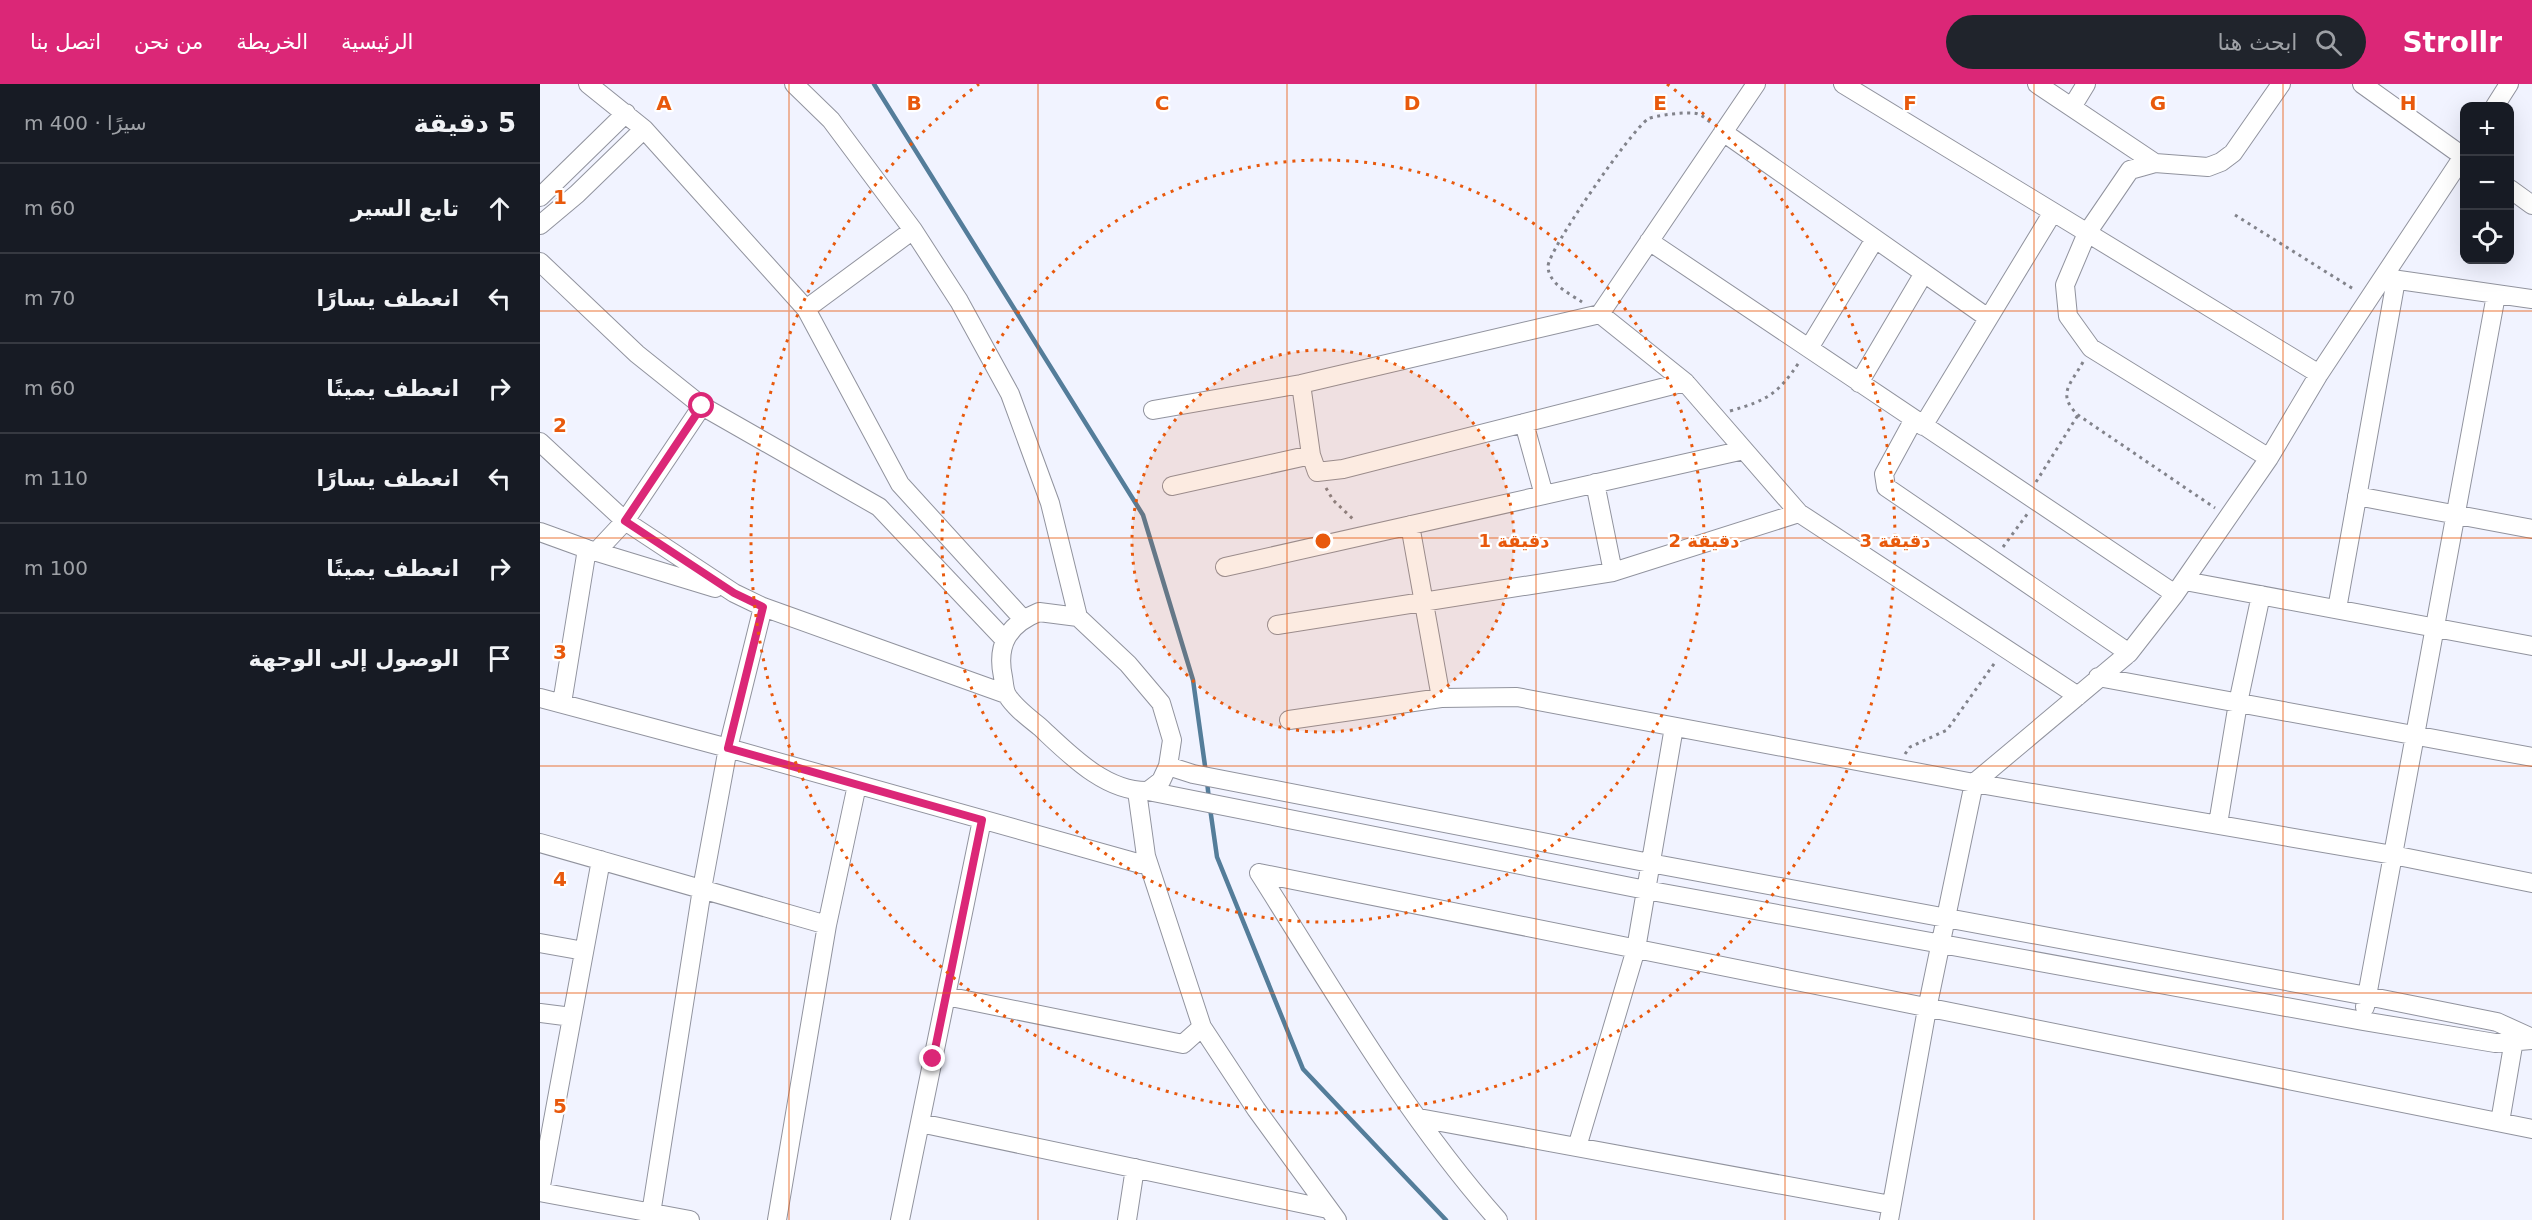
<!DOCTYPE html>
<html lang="ar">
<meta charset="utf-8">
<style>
:root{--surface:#171b24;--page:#20242c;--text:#f1f3f6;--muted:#9ea1a6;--line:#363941;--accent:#db2777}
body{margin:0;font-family:"DejaVu Sans","Noto Sans Arabic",sans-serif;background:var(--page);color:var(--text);direction:rtl}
.controls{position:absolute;right:18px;top:18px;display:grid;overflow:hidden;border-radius:12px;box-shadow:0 6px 24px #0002}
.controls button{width:54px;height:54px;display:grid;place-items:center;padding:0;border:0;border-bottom:2px solid var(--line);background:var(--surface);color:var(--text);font:30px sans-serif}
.stop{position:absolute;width:18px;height:18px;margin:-14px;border:4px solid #db2777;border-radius:50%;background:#fff}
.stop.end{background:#db2777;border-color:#fff;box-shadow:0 2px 6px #0008}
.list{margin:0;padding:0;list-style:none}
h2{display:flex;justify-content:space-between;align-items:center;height:78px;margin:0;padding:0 24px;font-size:26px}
h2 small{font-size:20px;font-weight:400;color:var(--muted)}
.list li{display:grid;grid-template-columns:39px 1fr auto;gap:18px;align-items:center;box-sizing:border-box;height:90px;padding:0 24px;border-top:2px solid var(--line)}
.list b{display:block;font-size:22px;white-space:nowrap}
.list em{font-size:20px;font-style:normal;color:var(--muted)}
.icon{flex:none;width:33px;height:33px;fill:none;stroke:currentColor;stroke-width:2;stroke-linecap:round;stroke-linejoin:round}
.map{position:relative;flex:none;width:1992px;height:1136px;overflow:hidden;direction:ltr}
header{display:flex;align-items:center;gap:36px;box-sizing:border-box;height:84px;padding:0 30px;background:var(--accent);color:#fff}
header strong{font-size:28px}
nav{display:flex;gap:33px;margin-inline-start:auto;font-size:21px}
.search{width:420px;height:54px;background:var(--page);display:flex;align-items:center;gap:15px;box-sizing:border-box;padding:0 21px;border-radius:33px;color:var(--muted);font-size:22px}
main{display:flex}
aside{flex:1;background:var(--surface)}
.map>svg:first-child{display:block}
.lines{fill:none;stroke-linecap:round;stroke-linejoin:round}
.stream{stroke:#547d9a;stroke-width:4.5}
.street-casing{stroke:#91939e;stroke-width:20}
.path{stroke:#82838b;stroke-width:3;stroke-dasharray:3 4.5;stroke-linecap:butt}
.street{stroke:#fff;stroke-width:18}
.route{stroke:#db2777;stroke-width:8}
.grid{fill:none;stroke:#e8590c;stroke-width:1.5;stroke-opacity:0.55}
.ring{fill:none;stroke:#e8590c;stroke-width:3;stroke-dasharray:3 6}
.grid-label{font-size:20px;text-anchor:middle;font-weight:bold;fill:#e8590c;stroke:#fff;stroke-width:4.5;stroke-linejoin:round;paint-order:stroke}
.centre{fill:#e8590c;stroke:#fff;stroke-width:3}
.ring-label{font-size:18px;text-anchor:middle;font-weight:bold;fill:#e8590c;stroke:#fff;stroke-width:4.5;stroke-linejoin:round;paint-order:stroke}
</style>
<header>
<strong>Strollr</strong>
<div class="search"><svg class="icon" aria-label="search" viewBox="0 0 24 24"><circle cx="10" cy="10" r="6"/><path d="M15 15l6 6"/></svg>ابحث هنا</div>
<nav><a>الرئيسية</a><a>الخريطة</a><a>من نحن</a><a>اتصل بنا</a></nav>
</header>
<main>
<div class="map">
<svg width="1992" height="1136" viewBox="0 0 1992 1136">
<rect width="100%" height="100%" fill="#f1f3ff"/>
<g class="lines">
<path class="stream" d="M334,0L603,431L653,596L666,689
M667,697L669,716
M670,724L677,773L763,985L906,1136"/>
<defs>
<path id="street" d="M48,0L104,45L266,225L360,400L483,535
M254,0L291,36L373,146L419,217L470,310L510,419L538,533
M1303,0L1779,290
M1497,0L1615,79
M1822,0L1924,73
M1955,22L1969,0
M1532,23L1546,0
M1183,48L1448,234
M1970,105L1992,121
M0,113L86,29
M0,141L37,110L104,45
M1109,157L1635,510
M0,178L97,270L162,322L339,423L464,555
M1845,194L1992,215
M266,225L373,146
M1060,230L1145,298L1259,429L1538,612
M1269,264L1335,155
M1319,299L1384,189
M761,300L771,371L777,388L803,385L1145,298
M613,326L761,300L1060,230L1216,0
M1374,335L1344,390L1346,403L1589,569
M984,339L1004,411
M1383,342L1513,128
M0,358L85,437L194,509L223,523L466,610
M1729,374L1551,264L1528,232L1525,201L1547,149L1590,86L1615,79L1668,83L1681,78L1693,69L1741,0
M1055,399L1073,488
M632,402L771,371
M1817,412L1992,445
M870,441L901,614
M0,448L47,465L175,504
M56,468L85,437L162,322
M685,483L1204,366
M1645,497L1992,562
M1797,525L1856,196
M499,528L538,533L588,580L621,619L632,656L628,682L621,697L608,707C565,708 529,670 500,643C489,634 474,623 467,611C464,606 464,598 463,593C456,560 469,540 499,528Z
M737,541L1073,488L1259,429
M1558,593L1992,673
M0,614L188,664L601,780L606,772L597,707
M22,619L47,465
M749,636L901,614L977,613L1434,699L1853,771L1992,799
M628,682L653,690L1110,779L1827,912L1957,938L1992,954
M608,707L1106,806L1823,937L1955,959L1992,956
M1678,740L1698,619L1721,511
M0,759L287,841
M606,772L662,943L716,1025L797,1136
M719,789L1992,1045
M719,789C794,907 865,1031 958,1136
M0,859L44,867
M406,912L643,960L662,943
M1825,923L1956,211
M0,929L32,933
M879,1034L1351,1121
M1960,1038L1975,950
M380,1039L788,1125
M1037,1063L1096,865L1134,643
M0,1107L61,776
M0,1108L150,1136
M110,1136L162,805L188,664L223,523
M237,1136L287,841L317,701
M360,1136L442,736
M587,1136L595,1084
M1349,1136L1387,925L1434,699L1589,569L1635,510L1729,374L1779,290L1924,71"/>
</defs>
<use href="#street" class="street-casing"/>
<path class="path" d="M1695,131L1815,206
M1042,218C1030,210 1009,200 1008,183C1007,167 1093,44 1108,35C1115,31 1151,27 1158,30C1162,31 1166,35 1170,38
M1543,278C1531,300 1516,310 1538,331L1675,424
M1190,327C1228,316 1238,310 1260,277
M1496,398L1538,331
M786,404L793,416L815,437
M1463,463L1488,429
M1365,670L1370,663L1407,646L1456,577"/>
<use href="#street" class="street"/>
</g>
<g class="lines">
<path class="route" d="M162,322L85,437L194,509L223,523L188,664L442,736L393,975"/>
</g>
<path class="grid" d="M249,0V1136M498,0V1136M747,0V1136M996,0V1136M1245,0V1136M1494,0V1136M1743,0V1136M0,227H1992M0,454H1992M0,682H1992M0,909H1992"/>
<circle cx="783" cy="457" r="191" fill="#e8590c" fill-opacity=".12"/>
<g class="ring">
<circle cx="783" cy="457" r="191"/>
<circle cx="783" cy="457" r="381"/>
<path d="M1127 0A572 572 0 1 1 439 0"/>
</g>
<g class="grid-label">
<text x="124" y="26">A</text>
<text x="374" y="26">B</text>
<text x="622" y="26">C</text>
<text x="872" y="26">D</text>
<text x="1120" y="26">E</text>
<text x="1370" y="26">F</text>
<text x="1618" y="26">G</text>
<text x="1868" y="26">H</text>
<text x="20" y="120">1</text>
<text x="20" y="348">2</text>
<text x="20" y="575">3</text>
<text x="20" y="802">4</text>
<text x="20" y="1029">5</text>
</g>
<circle cx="783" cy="457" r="9" class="centre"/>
<g class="ring-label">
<text x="974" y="463">1 دقيقة</text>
<text x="1164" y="463">2 دقيقة</text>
<text x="1355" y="463">3 دقيقة</text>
</g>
</svg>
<div class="controls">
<button>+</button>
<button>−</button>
<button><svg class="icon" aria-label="locate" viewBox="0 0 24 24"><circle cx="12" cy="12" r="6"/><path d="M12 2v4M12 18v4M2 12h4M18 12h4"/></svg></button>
</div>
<div class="stop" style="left:162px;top:322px"></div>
<div class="stop end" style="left:393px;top:975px"></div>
</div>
<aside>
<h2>5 دقيقة<small>سيرًا · 400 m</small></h2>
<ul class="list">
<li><svg class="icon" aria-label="ahead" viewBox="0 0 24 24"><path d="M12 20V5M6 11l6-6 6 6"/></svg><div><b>تابع السير</b></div><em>60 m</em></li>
<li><svg class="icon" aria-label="left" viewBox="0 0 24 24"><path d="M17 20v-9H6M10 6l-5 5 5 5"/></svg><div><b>انعطف يسارًا</b></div><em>70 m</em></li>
<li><svg class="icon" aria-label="right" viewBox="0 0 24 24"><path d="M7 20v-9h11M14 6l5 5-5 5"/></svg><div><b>انعطف يمينًا</b></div><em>60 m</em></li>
<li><svg class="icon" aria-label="left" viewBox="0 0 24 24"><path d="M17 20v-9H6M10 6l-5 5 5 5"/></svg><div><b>انعطف يسارًا</b></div><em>110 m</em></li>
<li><svg class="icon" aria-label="right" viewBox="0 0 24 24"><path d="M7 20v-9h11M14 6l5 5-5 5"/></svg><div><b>انعطف يمينًا</b></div><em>100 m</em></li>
<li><svg class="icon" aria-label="arrive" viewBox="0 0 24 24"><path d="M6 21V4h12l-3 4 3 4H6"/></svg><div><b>الوصول إلى الوجهة</b></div></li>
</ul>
</aside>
</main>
